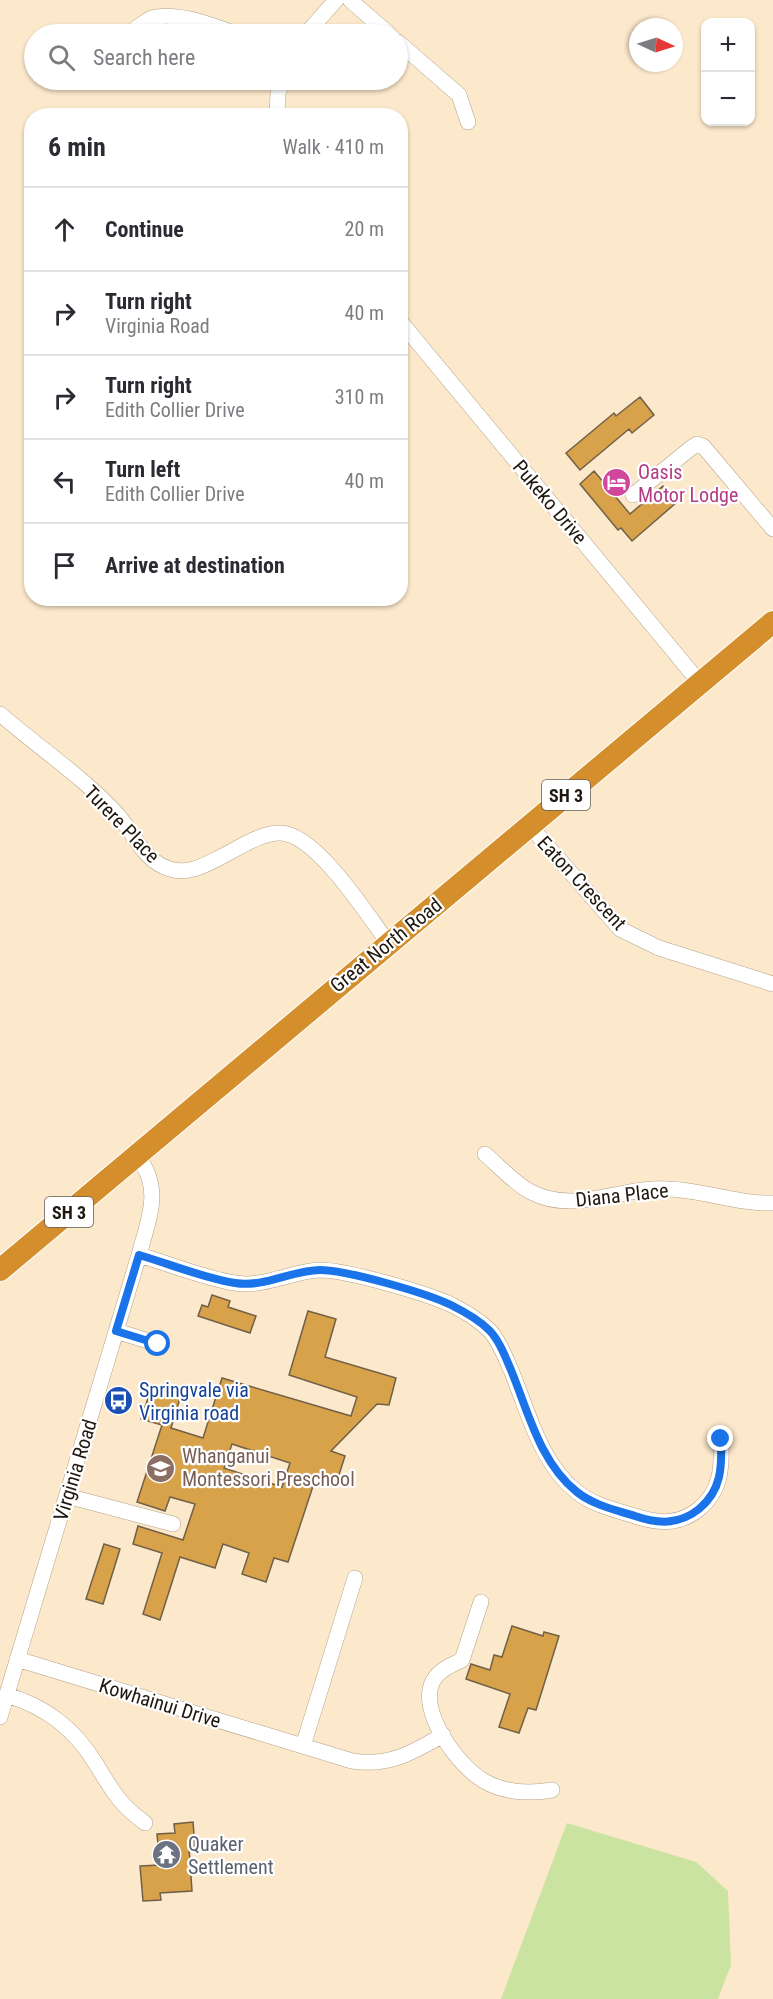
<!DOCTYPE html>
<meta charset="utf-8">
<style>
:root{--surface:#fff;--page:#f2f2f3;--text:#2b2b33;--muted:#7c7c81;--line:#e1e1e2}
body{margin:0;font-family:"Roboto Condensed",sans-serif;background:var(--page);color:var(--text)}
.controls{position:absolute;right:18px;top:18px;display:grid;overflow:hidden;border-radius:12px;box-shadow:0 2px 4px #0004}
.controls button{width:54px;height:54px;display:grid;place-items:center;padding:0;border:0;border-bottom:2px solid var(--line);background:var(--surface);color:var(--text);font:30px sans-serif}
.compass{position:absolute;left:629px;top:18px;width:54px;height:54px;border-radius:50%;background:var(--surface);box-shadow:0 2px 4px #0004;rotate:94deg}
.stop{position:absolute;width:18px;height:18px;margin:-14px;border:4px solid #1a73e8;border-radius:50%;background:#fff}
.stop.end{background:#1a73e8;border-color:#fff;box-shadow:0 2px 6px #0008}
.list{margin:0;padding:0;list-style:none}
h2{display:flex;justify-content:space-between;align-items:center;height:78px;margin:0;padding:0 24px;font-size:26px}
h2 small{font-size:20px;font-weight:400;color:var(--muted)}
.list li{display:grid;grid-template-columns:39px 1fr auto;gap:18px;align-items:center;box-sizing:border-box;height:84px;padding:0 24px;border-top:2px solid var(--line)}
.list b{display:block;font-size:22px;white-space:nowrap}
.list p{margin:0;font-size:20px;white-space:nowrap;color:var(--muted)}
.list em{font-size:20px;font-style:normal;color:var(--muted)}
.icon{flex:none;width:33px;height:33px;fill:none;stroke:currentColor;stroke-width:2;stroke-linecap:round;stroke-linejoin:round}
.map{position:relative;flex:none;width:773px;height:1999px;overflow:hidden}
.search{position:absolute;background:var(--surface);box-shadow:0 2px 4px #0004;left:24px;top:24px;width:384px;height:66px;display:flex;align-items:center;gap:15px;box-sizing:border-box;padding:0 21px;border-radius:33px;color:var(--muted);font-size:22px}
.panel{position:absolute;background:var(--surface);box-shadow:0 2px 4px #0004;left:24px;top:108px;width:384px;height:498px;border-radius:24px}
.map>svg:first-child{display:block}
.green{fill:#cbe3a1}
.building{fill:#d8a24a;stroke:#716047;stroke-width:1.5;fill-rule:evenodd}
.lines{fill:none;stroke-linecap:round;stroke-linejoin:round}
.minor-casing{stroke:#b5a287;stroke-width:16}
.highway-casing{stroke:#fff;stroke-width:24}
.minor{stroke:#fff;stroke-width:15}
.highway{stroke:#d48f2c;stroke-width:22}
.route{stroke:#1a73e8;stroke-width:8}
.labels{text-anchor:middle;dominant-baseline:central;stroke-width:4.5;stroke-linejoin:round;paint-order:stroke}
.shield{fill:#fff;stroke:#625d56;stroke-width:1.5}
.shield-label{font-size:18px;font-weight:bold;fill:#1f180e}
.hotel-label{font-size:20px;fill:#b23c85;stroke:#fff;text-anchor:start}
.street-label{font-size:20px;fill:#1f180e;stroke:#fff}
.transit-label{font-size:20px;fill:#164399;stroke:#fff;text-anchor:start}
.education-label{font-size:20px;fill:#785e54;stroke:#fff;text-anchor:start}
.worship-label{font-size:20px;fill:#5b616d;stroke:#fff;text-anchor:start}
</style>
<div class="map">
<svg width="773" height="1999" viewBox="0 0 773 1999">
<rect width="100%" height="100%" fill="#fce8cb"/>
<path class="green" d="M567,1823L696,1862L728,1891L731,1965L718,1999H501Z"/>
<path class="building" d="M640,397L654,415L632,433L629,429L580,470L566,453L614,413L616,416Z
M594,471L630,514L663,486L677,502L632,541L621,528L618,530L580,484Z
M212,1295L230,1301L228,1307L256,1316L250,1333L198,1316L202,1305L208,1307Z
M308,1311L336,1319L325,1357L396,1378L389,1405L377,1404L331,1451L345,1456L337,1481L317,1474L288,1562L274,1558L266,1582L242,1574L249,1553L223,1544L215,1568L180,1557L160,1620L143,1614L162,1553L133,1544L138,1526L183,1540L195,1504L170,1497L165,1511L137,1502L162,1425L141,1419L152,1386L181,1395L171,1428L203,1438L222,1378L351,1416L357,1397L289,1375ZM232,1444L290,1463L282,1487L224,1468Z
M104,1544L120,1549L103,1604L86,1599Z
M512,1626L543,1636L544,1632L559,1636L536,1710L528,1708L519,1733L499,1727L510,1694L466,1679L471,1664L490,1670L494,1655L502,1657Z
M193,1822L195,1847H189L192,1891L160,1893L161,1900L143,1901L140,1866L160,1865L157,1834L175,1833L174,1824Z"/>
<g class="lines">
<defs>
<path id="minor" d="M350,0L389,34
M128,34C135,30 144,21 152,18C177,11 213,26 237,34
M306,34L336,0
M398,42L459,95L468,122
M277,116L278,93L283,80
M400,321L700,683
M633,495L691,448L697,444L703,446L773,529
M0,714C38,747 83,777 117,814C134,833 144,862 170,869C188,875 205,865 221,857C239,848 260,833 280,833C316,833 368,916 389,944
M530,826L620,929L659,948L773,984
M485,1154C499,1166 515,1184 531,1192C575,1215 622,1186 668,1189C703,1190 737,1204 773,1203
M139,1255C170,1264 203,1278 235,1283C264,1288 292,1271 320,1270C347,1270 426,1293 452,1305C465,1312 478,1319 489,1330C499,1340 505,1357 511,1370C528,1411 540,1463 577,1492C593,1505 616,1510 635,1516C659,1524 679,1525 699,1509C722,1490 722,1466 721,1439
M116,1331L158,1344
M67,1496L173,1524
M481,1602L462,1660C451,1665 439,1670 433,1681C417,1711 459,1767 484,1781C505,1793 529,1794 552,1790
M17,1659L352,1761C388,1767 412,1753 443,1735
M7,1695C46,1707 74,1728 96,1764C112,1790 119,1804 145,1823
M0,1717L139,1255C149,1217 163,1189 137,1155
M303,1746L355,1578"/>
<path id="highway" d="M0,1270L773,622"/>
</defs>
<use href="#minor" class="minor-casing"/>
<use href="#highway" class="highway-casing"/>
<use href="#minor" class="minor"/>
<use href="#highway" class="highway"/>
</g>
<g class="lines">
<path class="route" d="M158,1344L116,1331L139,1255C170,1264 203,1278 235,1283C264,1288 292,1270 320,1270C347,1270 426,1293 451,1305C465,1312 478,1319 489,1330C499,1340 505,1356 511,1370C528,1411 540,1463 577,1492C593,1505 616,1510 635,1516C658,1524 679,1525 699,1509C722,1490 722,1466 721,1439"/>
</g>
<defs>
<symbol id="hotel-disc" viewBox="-11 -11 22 22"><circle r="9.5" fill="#d1479c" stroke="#fff"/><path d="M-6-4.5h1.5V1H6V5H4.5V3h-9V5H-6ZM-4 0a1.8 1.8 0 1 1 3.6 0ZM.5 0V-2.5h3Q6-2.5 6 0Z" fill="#fff"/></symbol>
<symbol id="bus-disc" viewBox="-11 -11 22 22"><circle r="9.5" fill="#1a4fb4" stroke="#fff"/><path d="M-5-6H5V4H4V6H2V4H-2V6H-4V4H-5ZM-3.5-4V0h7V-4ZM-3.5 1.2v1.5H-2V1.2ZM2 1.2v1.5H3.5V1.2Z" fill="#fff"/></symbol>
<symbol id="school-disc" viewBox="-11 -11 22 22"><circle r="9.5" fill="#8d6e63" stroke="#fff"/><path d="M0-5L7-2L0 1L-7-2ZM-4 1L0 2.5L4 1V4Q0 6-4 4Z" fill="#fff"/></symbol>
<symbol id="temple-disc" viewBox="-11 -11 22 22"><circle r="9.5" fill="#6b7280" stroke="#fff"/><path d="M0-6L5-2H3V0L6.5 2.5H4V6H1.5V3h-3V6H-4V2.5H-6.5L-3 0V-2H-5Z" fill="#fff"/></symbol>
</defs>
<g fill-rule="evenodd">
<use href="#hotel-disc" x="600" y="466" width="33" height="33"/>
<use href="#bus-disc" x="102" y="1384" width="33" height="33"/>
<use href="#school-disc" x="144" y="1452" width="33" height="33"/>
<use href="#temple-disc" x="150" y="1838" width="33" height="33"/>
</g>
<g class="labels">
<g class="shield">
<rect x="542" y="780" width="48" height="30" rx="4.5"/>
<rect x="45" y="1197" width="48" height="30" rx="4.5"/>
</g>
<g class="shield-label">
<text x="566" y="795">SH 3</text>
<text x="69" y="1212">SH 3</text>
</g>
<g class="hotel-label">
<text x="638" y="472">Oasis<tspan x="638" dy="23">Motor Lodge</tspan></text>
</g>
<g class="street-label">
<text transform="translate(550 502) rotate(50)">Pukeko Drive</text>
<text transform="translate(122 824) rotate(46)">Turere Place</text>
<text transform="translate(582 883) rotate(47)">Eaton Crescent</text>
<text transform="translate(386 945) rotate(-39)">Great North Road</text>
<text transform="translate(622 1195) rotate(-6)">Diana Place</text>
<text transform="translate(75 1470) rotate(-73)">Virginia Road</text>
<text transform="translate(160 1703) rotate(17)">Kowhainui Drive</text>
</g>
<g class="transit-label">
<text x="139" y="1390">Springvale via<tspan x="139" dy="23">Virginia road</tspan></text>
</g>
<g class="education-label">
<text x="182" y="1456">Whanganui<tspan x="182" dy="23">Montessori Preschool</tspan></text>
</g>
<g class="worship-label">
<text x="188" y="1844">Quaker<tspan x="188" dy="23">Settlement</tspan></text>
</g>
</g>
</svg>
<div class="controls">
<button>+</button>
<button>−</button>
</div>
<svg class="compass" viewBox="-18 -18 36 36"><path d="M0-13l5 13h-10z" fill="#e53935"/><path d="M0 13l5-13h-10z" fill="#7c7c81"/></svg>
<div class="stop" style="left:158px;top:1344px"></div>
<div class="stop end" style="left:721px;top:1439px"></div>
<div class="search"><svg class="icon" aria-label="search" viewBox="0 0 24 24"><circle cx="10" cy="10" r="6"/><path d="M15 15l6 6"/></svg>Search here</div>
<section class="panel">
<h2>6 min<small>Walk · 410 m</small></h2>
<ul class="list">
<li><svg class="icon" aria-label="ahead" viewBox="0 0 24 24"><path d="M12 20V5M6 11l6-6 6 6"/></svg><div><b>Continue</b></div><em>20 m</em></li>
<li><svg class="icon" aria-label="right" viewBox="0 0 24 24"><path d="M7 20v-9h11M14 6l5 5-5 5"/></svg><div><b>Turn right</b><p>Virginia Road</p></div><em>40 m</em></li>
<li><svg class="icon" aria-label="right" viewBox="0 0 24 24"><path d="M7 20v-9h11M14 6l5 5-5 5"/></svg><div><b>Turn right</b><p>Edith Collier Drive</p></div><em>310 m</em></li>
<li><svg class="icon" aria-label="left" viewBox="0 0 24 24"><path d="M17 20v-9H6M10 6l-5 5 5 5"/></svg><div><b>Turn left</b><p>Edith Collier Drive</p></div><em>40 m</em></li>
<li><svg class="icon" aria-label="arrive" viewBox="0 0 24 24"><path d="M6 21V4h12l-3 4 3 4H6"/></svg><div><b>Arrive at destination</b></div></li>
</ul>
</section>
</div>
